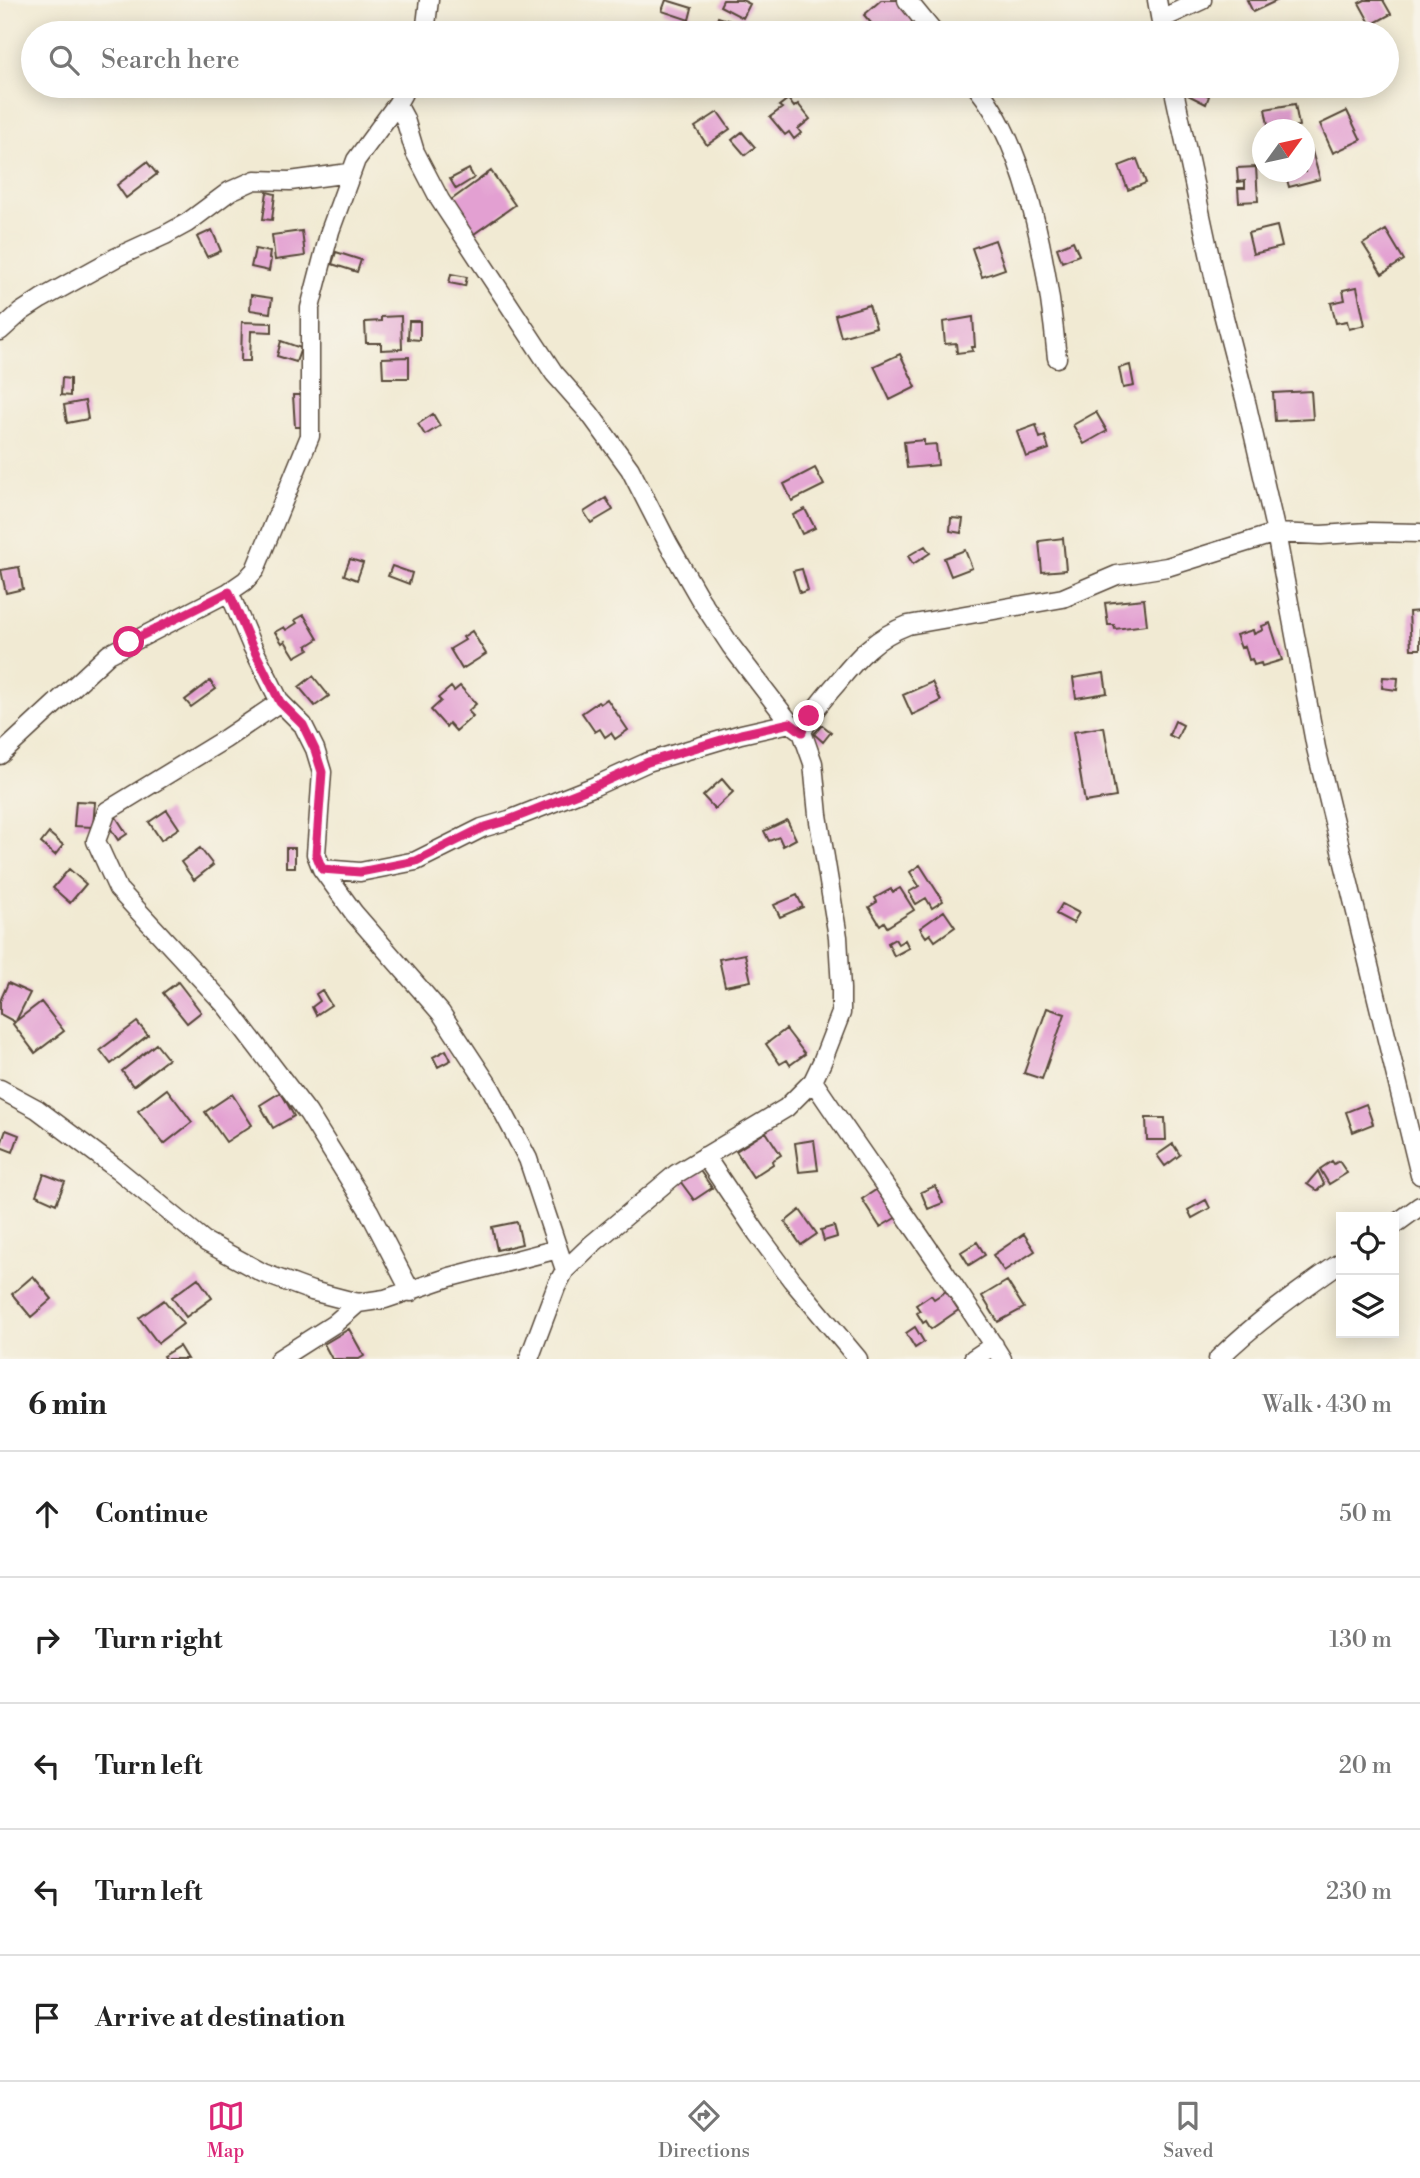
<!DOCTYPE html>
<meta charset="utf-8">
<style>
:root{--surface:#fff;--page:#f2f2f2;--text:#222;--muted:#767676;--line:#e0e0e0;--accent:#db2777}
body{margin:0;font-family:"Libre Bodoni",serif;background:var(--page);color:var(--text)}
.controls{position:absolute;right:21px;bottom:21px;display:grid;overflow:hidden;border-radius:0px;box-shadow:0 4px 18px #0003}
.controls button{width:63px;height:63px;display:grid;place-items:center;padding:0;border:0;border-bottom:2px solid var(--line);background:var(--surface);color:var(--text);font:35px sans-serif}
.compass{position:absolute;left:1252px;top:119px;width:63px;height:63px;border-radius:50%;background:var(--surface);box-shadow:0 4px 18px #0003;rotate:57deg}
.stop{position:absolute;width:21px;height:21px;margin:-16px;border:5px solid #db2777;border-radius:50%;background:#fff}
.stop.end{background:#db2777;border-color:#fff;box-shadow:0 2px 7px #0008}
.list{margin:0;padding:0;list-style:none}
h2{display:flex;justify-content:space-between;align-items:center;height:91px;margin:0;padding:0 28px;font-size:30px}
h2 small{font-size:23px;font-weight:400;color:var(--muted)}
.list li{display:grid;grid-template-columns:46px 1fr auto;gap:21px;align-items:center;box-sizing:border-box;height:126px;padding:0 28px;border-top:2px solid var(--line)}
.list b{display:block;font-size:26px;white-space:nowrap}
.list em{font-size:23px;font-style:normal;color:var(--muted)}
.icon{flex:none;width:38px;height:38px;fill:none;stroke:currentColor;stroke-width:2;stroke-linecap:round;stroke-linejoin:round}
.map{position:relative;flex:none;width:1420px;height:1359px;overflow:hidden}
.search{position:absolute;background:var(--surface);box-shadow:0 4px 18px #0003;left:21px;right:21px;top:21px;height:77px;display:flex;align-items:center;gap:18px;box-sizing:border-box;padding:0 24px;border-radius:38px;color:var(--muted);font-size:26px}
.sheet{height:721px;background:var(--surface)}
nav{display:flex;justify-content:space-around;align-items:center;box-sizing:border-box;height:98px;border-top:2px solid var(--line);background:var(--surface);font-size:19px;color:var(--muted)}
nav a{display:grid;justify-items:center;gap:4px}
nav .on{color:var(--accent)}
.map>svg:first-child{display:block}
.building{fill:#e3a0d2}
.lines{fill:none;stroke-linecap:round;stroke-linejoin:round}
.minor-casing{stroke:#564739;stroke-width:21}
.minor{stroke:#fff;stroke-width:18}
.route{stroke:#db2777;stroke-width:9}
</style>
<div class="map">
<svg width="1420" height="1359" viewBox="0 0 1420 1359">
<rect width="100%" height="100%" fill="#f7f3e8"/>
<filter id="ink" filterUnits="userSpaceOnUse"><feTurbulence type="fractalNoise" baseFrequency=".0143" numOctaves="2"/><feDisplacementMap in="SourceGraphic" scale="14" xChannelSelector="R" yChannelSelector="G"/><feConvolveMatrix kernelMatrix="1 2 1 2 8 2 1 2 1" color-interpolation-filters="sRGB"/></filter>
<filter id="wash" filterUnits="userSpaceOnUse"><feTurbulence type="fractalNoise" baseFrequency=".00686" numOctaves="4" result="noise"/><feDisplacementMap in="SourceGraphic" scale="28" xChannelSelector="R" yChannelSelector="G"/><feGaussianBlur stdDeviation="1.57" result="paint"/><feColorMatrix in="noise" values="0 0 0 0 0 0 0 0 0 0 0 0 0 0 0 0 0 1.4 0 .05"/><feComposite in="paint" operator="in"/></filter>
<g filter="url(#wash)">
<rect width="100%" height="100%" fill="#f1ead3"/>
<g id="blocks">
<path class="building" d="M666,0L692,8L689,20L662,11Z
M723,0H742L750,4L743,18L720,6Z
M881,0H900L917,18L900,33H893L886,26L879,32L864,15Z
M1247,0H1278L1253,12Z
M1365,0H1383L1391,14L1371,25L1359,3Z
M718,17L746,26L743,33H727L714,29Z
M1360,24L1362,33H1337V30Z
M1192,87L1209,96L1206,104L1188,95Z
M788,99L794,107L798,104L810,119L798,129L801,133L794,139L789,132L785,135L770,117L782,108L779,106Z
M1295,104L1299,126L1269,130L1265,109Z
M1347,111L1361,140L1333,153L1320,124Z
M718,112L730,129L707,145L695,127Z
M742,132L755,147L745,155L732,140Z
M1311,148L1320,179L1289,187L1285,172H1305V150Z
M1137,159L1146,183L1128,190L1119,166Z
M147,162L157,174L126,198L117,185Z
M1256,167L1258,201L1239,202L1238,188H1245V181L1238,182L1237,168Z
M469,169L474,178L456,189L450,179Z
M491,171L515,205L471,236L447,203Z
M267,192L275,194L272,220L263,219Z
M1277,226L1282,247L1253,254L1248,233Z
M212,230L221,251L207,257L197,237Z
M1386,230L1404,260L1382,274L1363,244Z
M302,231L305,256L275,260L272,235Z
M995,240L1005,269L982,277L972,248Z
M1073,241L1079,255L1062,262L1057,248Z
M255,249L270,252L269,258L271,259L269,271L251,267Z
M336,252L361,260L357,272L332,264Z
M451,274L467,277L465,286L449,283Z
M1357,287L1365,325L1349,329L1347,321L1336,323L1331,303L1345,300L1343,290Z
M251,295L272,298L270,313L250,310Z
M869,305L876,327L841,337L835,315Z
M401,316L402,349L381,350V343H366L365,322L381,321V317Z
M973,317L975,347H972L973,351L957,353L956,343L945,344L943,322Z
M409,321H420V340L408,339Z
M242,322L272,323V332L251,331L250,361H241Z
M281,341L301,348L296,362L277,356Z
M900,354L916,387L890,400L874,366Z
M409,357V378H383L382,358Z
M1130,365L1134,386L1123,388L1119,368Z
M62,378L70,379V396L61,395Z
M1311,391L1313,419L1275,421L1273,393Z
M293,395H303L304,427H295Z
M85,401L88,419L67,423L64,405Z
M1096,412L1107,431L1084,444L1073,425Z
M433,414L440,426L425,435L418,424Z
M1036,425L1040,438L1045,436L1049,449L1026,457L1017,432Z
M924,440V445L936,444L938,465L907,468L904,442Z
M815,468L824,485L792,501L784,484Z
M606,498L613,510L591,523L584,512Z
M805,509L815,528L802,534L793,515Z
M951,518L963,519L961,533L950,531Z
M1063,538L1066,570L1042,572L1039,541Z
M925,546L930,553L913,564L908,556Z
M965,550L972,568L951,576L944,558Z
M350,559L363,563L357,580L344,575Z
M392,566L412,573L409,584L388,576Z
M19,567L23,589L6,593L1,570Z
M802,569L808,590L800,593L793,571Z
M1144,599L1147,625L1115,629L1114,625H1108L1105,603Z
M1420,611V649H1411L1409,612Z
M304,615L318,639L307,646L309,649L295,657L285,641L282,643L275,632L284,627L286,630L297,623L295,620Z
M1270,623L1282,660L1262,666L1261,663L1254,665L1252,659L1249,660L1245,646L1241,648L1236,635L1253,630L1254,634L1263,630L1262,626Z
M472,631L486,654L462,669L450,649L465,640L463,637Z
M1104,673L1107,693L1076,698L1073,678Z
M313,676L329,696L315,706L299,687Z
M1383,677L1398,678L1397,690L1382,688Z
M210,681L216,689L191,707L185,700Z
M932,682L941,701L912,715L903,695Z
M460,686L476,704L468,711L473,716L456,731L449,723L446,727L431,710L441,701L438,698L451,687L454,691Z
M607,699L628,730L615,739L611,733L605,737L600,729L595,732L582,713L598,702L600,704Z
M1175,721L1183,725L1177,739L1169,735Z
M822,725L831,732L823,742L814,734Z
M1104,727L1116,797L1085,802L1073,732Z
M722,779L733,792L715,809L703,796Z
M76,801L95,802L93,827L74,826Z
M167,810L179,828L161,840L149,822Z
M116,817L127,834L118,840L107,823Z
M787,820L796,839L783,846L779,837L769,841L764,831Z
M49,833L63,845L55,855L41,843Z
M200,848L213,865L194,880L181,862Z
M286,848H295V867H286Z
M920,865L943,901L932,908L926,898L916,904L909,892L919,886L910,872Z
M69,869L86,884L70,903L53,888Z
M900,888L914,910L887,927L884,922L880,925L869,907L877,902L875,898L891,889L893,892Z
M797,895L803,907L780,917L774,905Z
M1062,904L1079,913L1073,923L1056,914Z
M944,911L955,927L935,941L930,934L926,937L920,928Z
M895,939L898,944L905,940L909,948L894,956L888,943Z
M745,954L751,981L725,986L719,959Z
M178,982L201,1012L187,1023L163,993Z
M8,983L30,993L16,1021L41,1002L64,1031L35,1053L13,1024L15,1022L0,1014V1001Z
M322,990L331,1005L316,1015L312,1007L320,1001L316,994Z
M1047,1008L1065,1014L1042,1079L1024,1073Z
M137,1022L148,1035L111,1064L100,1050Z
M786,1029L805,1054L790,1065L787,1060L780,1064L766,1044Z
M156,1044L168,1059L133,1086L122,1071Z
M446,1050L451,1060L438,1067L433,1057Z
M167,1089L192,1122L164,1144L138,1111Z
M281,1092L294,1116L273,1128L260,1105Z
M232,1094L252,1125L226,1142L205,1112Z
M1366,1104L1373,1124L1353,1132L1346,1112Z
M1146,1118H1165L1166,1140H1147Z
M6,1130L19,1135L13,1152L0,1147Z
M766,1132L781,1155L772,1161L773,1164L753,1177L736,1151Z
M814,1140L818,1170L799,1172L795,1143Z
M1173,1144L1180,1155L1165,1166L1157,1155Z
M1332,1161L1334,1164L1339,1161L1347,1173L1329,1184L1320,1169Z
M698,1168L712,1188L694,1200L680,1181Z
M1318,1171L1324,1184L1317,1191L1307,1184Z
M44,1174L65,1182L56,1204L36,1195Z
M935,1186L943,1203L928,1209L921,1192Z
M879,1188L897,1217L880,1227L862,1199Z
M1206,1200L1210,1208L1192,1218L1188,1210Z
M800,1210L817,1234L801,1245L785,1222Z
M517,1222L522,1244L497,1250L492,1227Z
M834,1226L837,1237L824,1241L821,1230Z
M1024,1234L1035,1251L1004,1271L993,1255Z
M977,1242L985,1255L969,1265L961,1252Z
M33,1276L52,1299L31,1317L12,1294Z
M198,1278L212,1298L186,1317L172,1297Z
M1007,1281L1024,1308L998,1322L982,1296Z
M948,1290L960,1309L931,1329L926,1321L923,1323L917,1313L920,1311L916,1305L931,1295L934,1299Z
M164,1300L183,1324L158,1343L139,1318Z
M915,1327L924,1342L915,1348L906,1333Z
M349,1329L364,1356L359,1359H332L324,1344Z
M179,1346L187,1359H165L163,1356Z"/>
</g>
</g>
<g filter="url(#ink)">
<use href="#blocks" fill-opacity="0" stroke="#564739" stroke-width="2"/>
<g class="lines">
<defs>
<path id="minor" d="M907,0L934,33
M1157,0L1163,33
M1161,19L1202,0
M425,33L429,0
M976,86C1030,151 1049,276 1057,358
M1173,86L1217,290L1247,406L1276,533L1316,748L1420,1175
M397,104L405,119L415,152L440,200L554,373L590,414L630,469L669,545L700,599L731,646L790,723L802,732
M0,331L21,312L41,299L117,257L165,235L187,223L230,191L255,180L290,181L349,173
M229,592L251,644L280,702L303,725L315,749L322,772L316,854L322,869L354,913L441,1013L491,1089L528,1159L565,1270
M280,702L225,739L107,811L96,841L118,889L227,1007L308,1113L369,1211L411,1292
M0,755L109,654L229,592L245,581L255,570L310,436V308L330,231L356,160L397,104L407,86
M322,869L360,872L416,861L482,828L509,820L595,786L648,762L741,734L790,723
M813,1081C875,1174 942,1264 1002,1359
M0,1089L37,1109L117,1169L206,1242L263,1273L312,1291L358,1303L385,1299L450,1277L558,1249
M705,1156L757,1233L792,1280L858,1359
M1394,1225L1420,1206
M279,1359L334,1324L358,1303
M529,1359L556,1287L565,1270L591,1245L676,1174L786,1108L813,1081L822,1062L841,1013V989L838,937L818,815L813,763L802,732C811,713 823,699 837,683C858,657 876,637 908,625L1063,598L1117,575L1167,567L1276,533L1321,535L1369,532L1420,533
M973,1359L994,1345
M1218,1359C1256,1322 1298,1292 1341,1262"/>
</defs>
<use href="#minor" class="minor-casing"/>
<use href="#minor" class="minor"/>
</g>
</g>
<g class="lines" filter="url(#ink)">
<path class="route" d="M129,642L229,592L251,644L280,702L303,725L315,750L322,772L316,854L322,869L360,872L416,861L482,828L509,820L595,786L648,762L741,734L790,723L802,732L809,716"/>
</g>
</svg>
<div class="controls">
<button><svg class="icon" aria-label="locate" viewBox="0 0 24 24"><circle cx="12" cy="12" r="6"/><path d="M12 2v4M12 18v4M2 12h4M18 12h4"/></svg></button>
<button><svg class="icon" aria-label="layers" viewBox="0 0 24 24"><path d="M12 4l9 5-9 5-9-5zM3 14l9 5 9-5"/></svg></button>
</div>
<svg class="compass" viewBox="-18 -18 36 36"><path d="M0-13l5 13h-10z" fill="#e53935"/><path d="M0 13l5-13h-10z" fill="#767676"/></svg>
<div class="stop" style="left:129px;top:642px"></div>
<div class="stop end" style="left:809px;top:716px"></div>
<div class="search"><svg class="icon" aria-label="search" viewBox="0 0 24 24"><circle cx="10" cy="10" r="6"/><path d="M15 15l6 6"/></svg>Search here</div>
</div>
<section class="sheet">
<h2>6 min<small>Walk · 430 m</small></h2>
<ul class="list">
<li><svg class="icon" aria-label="ahead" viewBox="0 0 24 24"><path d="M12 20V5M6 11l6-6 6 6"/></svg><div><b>Continue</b></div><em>50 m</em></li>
<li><svg class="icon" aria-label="right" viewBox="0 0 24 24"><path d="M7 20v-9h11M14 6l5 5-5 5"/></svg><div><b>Turn right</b></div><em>130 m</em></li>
<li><svg class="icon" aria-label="left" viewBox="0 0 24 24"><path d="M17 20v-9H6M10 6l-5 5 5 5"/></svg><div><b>Turn left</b></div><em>20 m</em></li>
<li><svg class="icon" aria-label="left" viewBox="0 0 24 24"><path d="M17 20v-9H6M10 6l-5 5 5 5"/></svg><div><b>Turn left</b></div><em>230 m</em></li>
<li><svg class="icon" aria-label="arrive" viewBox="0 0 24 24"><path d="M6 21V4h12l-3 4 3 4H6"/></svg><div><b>Arrive at destination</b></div></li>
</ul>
</section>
<nav>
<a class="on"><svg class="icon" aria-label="map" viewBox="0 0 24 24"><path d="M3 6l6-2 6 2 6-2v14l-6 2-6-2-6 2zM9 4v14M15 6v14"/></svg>Map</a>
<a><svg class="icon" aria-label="directions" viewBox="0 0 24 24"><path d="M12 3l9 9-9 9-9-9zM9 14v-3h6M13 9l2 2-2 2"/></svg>Directions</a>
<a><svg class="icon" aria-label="saved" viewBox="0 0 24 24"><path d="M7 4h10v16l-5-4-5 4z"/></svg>Saved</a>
</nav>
